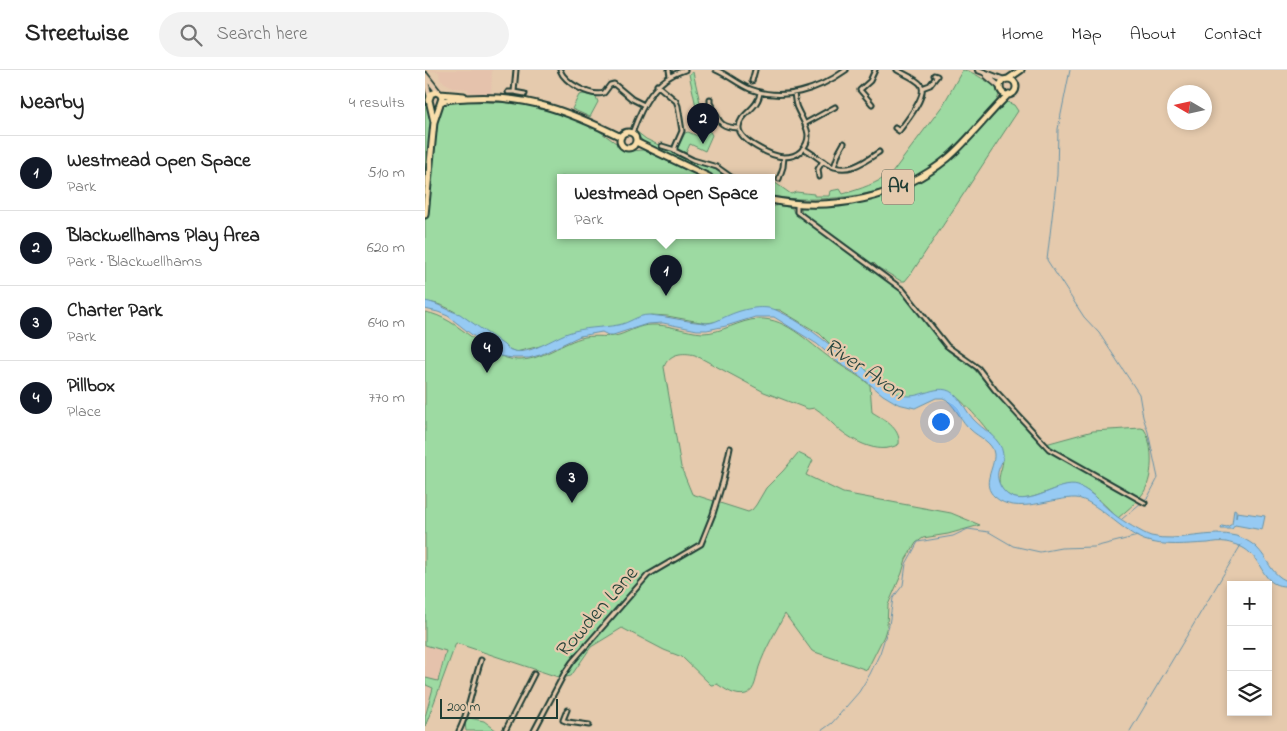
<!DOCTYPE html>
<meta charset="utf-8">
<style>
:root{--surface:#fff;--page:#f2f2f2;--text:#222;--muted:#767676;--line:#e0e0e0;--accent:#111827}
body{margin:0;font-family:"Indie Flower",sans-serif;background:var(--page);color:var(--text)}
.controls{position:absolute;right:15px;bottom:15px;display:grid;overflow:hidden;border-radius:0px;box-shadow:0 2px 8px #0003}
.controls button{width:45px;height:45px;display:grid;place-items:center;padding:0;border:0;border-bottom:1px solid var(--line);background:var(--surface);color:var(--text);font:25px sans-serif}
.compass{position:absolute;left:742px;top:15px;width:45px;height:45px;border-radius:50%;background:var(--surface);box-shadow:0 2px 8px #0003;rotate:279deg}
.scale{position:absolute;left:15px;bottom:12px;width:118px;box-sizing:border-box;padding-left:5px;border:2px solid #1f3d34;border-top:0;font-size:14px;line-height:18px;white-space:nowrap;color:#1f3d34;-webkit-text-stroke:4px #e5caad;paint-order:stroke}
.you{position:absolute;left:515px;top:351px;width:18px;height:18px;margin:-12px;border:4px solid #fff;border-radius:50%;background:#1a73e8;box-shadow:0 0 0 8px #1a73e833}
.badge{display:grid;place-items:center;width:32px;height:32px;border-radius:50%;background:var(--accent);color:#fff;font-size:16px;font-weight:700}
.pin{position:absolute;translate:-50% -41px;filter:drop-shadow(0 1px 2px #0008)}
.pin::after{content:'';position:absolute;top:26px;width:18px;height:15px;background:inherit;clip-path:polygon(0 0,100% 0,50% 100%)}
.popup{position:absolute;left:132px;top:104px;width:218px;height:65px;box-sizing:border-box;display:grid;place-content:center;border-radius:0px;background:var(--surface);filter:drop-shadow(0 1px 4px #0005);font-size:16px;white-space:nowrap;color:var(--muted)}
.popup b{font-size:19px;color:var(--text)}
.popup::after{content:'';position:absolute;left:50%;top:100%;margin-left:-10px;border:10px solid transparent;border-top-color:var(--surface)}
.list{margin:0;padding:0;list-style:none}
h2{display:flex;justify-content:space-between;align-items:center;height:65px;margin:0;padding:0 20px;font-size:21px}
h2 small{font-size:16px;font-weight:400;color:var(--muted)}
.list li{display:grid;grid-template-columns:32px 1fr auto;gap:15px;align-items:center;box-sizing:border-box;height:75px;padding:0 20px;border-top:1px solid var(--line)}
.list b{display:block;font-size:19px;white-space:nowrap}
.list p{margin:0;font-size:16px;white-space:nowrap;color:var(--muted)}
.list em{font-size:16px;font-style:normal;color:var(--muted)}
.icon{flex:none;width:28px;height:28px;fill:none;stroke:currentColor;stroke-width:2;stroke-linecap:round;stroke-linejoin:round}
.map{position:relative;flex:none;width:862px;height:661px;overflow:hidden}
header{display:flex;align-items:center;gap:30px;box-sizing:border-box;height:70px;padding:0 25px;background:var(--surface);border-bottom:1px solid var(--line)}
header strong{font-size:24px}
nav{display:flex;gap:28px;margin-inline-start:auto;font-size:18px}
.search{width:350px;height:45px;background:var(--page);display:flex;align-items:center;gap:12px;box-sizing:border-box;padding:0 18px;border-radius:28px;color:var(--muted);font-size:19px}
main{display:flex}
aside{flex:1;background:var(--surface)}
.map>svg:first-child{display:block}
.built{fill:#e5c2ac}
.green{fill:#9ddaa2;stroke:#5e8c6b}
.water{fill:#96caf3;stroke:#6692a7}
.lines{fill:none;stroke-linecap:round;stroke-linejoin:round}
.stream{stroke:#6692a7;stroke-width:1}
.street-casing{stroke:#1f3d34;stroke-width:7}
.secondary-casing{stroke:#1f3d34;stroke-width:8}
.primary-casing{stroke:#1f3d34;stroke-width:9}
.street{stroke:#e5caad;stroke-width:3}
.secondary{stroke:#e5caad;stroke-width:4.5}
.primary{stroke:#f9deab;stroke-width:5}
.labels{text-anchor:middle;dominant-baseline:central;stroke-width:4.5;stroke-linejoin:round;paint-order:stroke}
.shield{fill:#e5caad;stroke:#5a6758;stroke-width:1}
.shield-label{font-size:20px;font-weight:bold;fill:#1f3d34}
.street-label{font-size:21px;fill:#1f3d34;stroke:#e5caad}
.water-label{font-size:22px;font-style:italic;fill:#25443e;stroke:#e5caad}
</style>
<header>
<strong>Streetwise</strong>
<div class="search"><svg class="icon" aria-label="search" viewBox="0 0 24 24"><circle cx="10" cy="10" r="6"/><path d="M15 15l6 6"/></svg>Search here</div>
<nav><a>Home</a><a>Map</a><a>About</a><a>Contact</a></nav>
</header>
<main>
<aside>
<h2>Nearby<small>4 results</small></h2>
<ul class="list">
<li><span class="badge">1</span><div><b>Westmead Open Space</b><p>Park</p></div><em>510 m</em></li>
<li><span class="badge">2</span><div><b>Blackwellhams Play Area</b><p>Park · Blackwellhams</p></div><em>620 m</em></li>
<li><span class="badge">3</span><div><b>Charter Park</b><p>Park</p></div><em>640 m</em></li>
<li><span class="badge">4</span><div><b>Pillbox</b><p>Place</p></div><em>770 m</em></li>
</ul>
</aside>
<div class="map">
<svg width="862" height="661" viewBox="0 0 862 661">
<rect width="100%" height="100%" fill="#e5caad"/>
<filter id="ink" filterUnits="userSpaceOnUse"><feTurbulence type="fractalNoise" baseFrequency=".02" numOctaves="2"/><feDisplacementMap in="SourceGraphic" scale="10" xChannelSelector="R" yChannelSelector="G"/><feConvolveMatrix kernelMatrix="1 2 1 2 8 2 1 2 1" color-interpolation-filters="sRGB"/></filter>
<g filter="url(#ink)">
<path class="built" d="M4,0H67L66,24L43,22V19L29,18L15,10L14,2Z
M0,563L29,577L0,657Z"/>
<path class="green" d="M536,0C546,0 554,7 563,12C568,15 572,15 574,21C577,36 531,77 519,87C507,97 492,106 477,113C441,128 384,133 346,126V119L349,112L366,124L371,122L389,124V126H404L405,121L415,119L418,124C436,119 452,113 467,103L518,35L537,1Z
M268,2L280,54L287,65L280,81L265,74L259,87C274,95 289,96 302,107H290L220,73L213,66L212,62L221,69L250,83L260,63L263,62L273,66L276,60L264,4Z
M0,14L2,31L6,39L15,40L22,33L29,31L94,33L129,40L162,54L166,59L170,58L198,78L205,81L218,80L276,107H136V165H346V138L352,135L367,138L369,143L477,221L523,281L548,298L617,375L668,361L716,358L719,359C729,375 729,411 716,426C710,434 701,441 693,448C682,438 669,422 654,417C634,409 604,439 583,425C564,411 582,399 577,383C571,368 541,333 528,324L477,330L464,323L447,305L422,291L395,264L355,240L338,239L289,252L281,253L242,246L226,245L192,257L91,282C62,271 33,233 0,232Z
M159,24L171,27L173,32L165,47L147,39L154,25Z
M580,31L589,35L593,41L488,201L480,211H476L454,198L449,193L447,195L377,144L376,137L416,135L442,130L487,113L547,68Z
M0,242C36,248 59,288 92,290C117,291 137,272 160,267C171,265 184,268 194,265C204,262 214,255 226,255C243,254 260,262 278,263C297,263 314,250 333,249C363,247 387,277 411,292C422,300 435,306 445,315L447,342C458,349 476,358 474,374C453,387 424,369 408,354C402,349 397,342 390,338L383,339L339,322L270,285C258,282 244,283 239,297L256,397L267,424L323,442L327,440L331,435L341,418L358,401L373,383L388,390L381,405L418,423L526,443L555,455L523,464L498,468L491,473L481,489L477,503L463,535L462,556L459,566L442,600L387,581L360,544C351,561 340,579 334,597C331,606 331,621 321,624C310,627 300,619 292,614L286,615L257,587L239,580L197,558L166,577L146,606L136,608L31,573L0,657V647L8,618L1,615L0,611L1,608L13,611L21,581L0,575Z
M44,648L59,651L72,661H41L40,652Z"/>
<path class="water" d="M0,231C13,233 23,241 35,244L79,275C95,293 125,269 143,263C159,257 176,258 193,255C205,253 212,245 224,245C243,246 261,252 280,253C288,254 295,249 302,246C315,240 336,234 351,240C376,251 399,270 420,287C425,291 431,293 437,296C441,299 443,303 447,306C455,314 464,320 474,324C494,333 514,308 531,326C538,333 542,342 548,349C558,360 576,368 578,384C579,391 574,396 573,402C571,410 577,422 585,426C606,437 635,410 653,416C667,421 678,436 690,445C696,450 719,464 726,466C752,473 787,459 811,466C816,467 827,473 831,477C844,489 844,503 862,511V516C839,517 839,496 825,483C819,477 810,474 801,472C795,471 789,472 783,473C761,474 739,477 719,470C698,462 669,429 651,428C628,427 591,446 570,427C555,414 570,399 569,384C568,372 553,367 546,360C536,351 532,339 522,330L518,328H511L490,338L473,334L458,325L435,306L414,293L392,274L349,247H330L301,256L282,260H272L238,253L222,254L188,265H183L177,262L155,266L115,285L104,288H88L74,286L23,246L13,242L0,239Z
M809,439L811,440V448L812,442L840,446L837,460L810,455L807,459H796L797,456L802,457L807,454Z"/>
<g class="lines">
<path class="stream" d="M645,0L633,59L632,105L622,190L659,247L674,263L714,324L718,347L723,362L733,408L723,427L697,449
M396,661L407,653L434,622L445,604L455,583L464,555L468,528L478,515L481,494L493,472L528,466L543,459L564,462L588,476L615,482L636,478L669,477L713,466
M705,661L816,475"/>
<defs>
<path id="street" d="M91,0L89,22L100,24
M135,0C140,13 165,27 179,23L185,15L189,14L207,29L219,35
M244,0L245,6
M291,0C303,5 313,14 325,19C358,32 393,20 421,0
M327,11L330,0
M232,15L251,31L253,36L257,61L250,77V81L268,90L292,97L306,107
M497,18L505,15L512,6L509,5
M83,22H89
M335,22C334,39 314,44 314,57C313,70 347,87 359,87C365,87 372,85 376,81C391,66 378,52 372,38C370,34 370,29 369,23
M285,29V33C295,50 292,57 313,58
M447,34L435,20L445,11L450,0
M381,53L410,37
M470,58L474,61C480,53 503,25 496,15C492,9 479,4 472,0
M207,63C217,36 229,9 260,0
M237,76L250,80
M378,78C387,83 394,89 402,94C422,105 438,93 454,82
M409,97L414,82L419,73
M394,107L393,99L398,91
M354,109L358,97L359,87
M372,134V142L478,220L522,276L553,298L570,320L624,379L720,433
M142,640L138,650L143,652L164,655
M34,661C45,639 48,613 56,590
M80,661L109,604
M109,661L139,604L147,592L223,505L276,474L288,444L298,411L305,378"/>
<path id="secondary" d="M553,0L579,10
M0,5L14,23
M562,6L575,17
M0,9L5,27"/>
<path id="primary" d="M583,9L596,0
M575 17a8 8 0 1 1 16 0a8 8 0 1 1-16 0Z
M15,24L39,26
M16,32C24,28 33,29 42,28C101,24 145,42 196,67
M195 70a8 8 0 1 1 16 0a8 8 0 1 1-16 0Z
M211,72L284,107
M346,130C406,142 475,128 523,88C545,69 562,45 584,24
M0,145L9,52L17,28L15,24L11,22L6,24L4,30L9,52"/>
</defs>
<use href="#street" class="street-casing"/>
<use href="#secondary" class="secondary-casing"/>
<use href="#primary" class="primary-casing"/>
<use href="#street" class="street"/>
<use href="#secondary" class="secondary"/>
<use href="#primary" class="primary"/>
</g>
</g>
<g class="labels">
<rect class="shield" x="457" y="99.5" width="32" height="35" rx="4"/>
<g class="shield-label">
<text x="473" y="117">A4</text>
</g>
<g class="street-label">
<text transform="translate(173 542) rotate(-49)">Rowden Lane</text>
</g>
<g class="water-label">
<text transform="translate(439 300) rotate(34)">River Avon</text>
</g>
</g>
</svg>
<div class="controls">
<button>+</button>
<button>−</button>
<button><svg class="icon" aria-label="layers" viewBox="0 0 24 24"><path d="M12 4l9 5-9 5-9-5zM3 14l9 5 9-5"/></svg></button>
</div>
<svg class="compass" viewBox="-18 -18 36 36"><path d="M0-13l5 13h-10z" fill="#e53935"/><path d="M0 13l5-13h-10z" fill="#767676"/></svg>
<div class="scale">200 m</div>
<div class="you"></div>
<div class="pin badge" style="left:241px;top:226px">1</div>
<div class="popup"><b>Westmead Open Space</b>Park</div>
<div class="pin badge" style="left:278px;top:74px">2</div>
<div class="pin badge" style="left:147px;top:433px">3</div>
<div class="pin badge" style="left:62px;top:303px">4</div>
</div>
</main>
